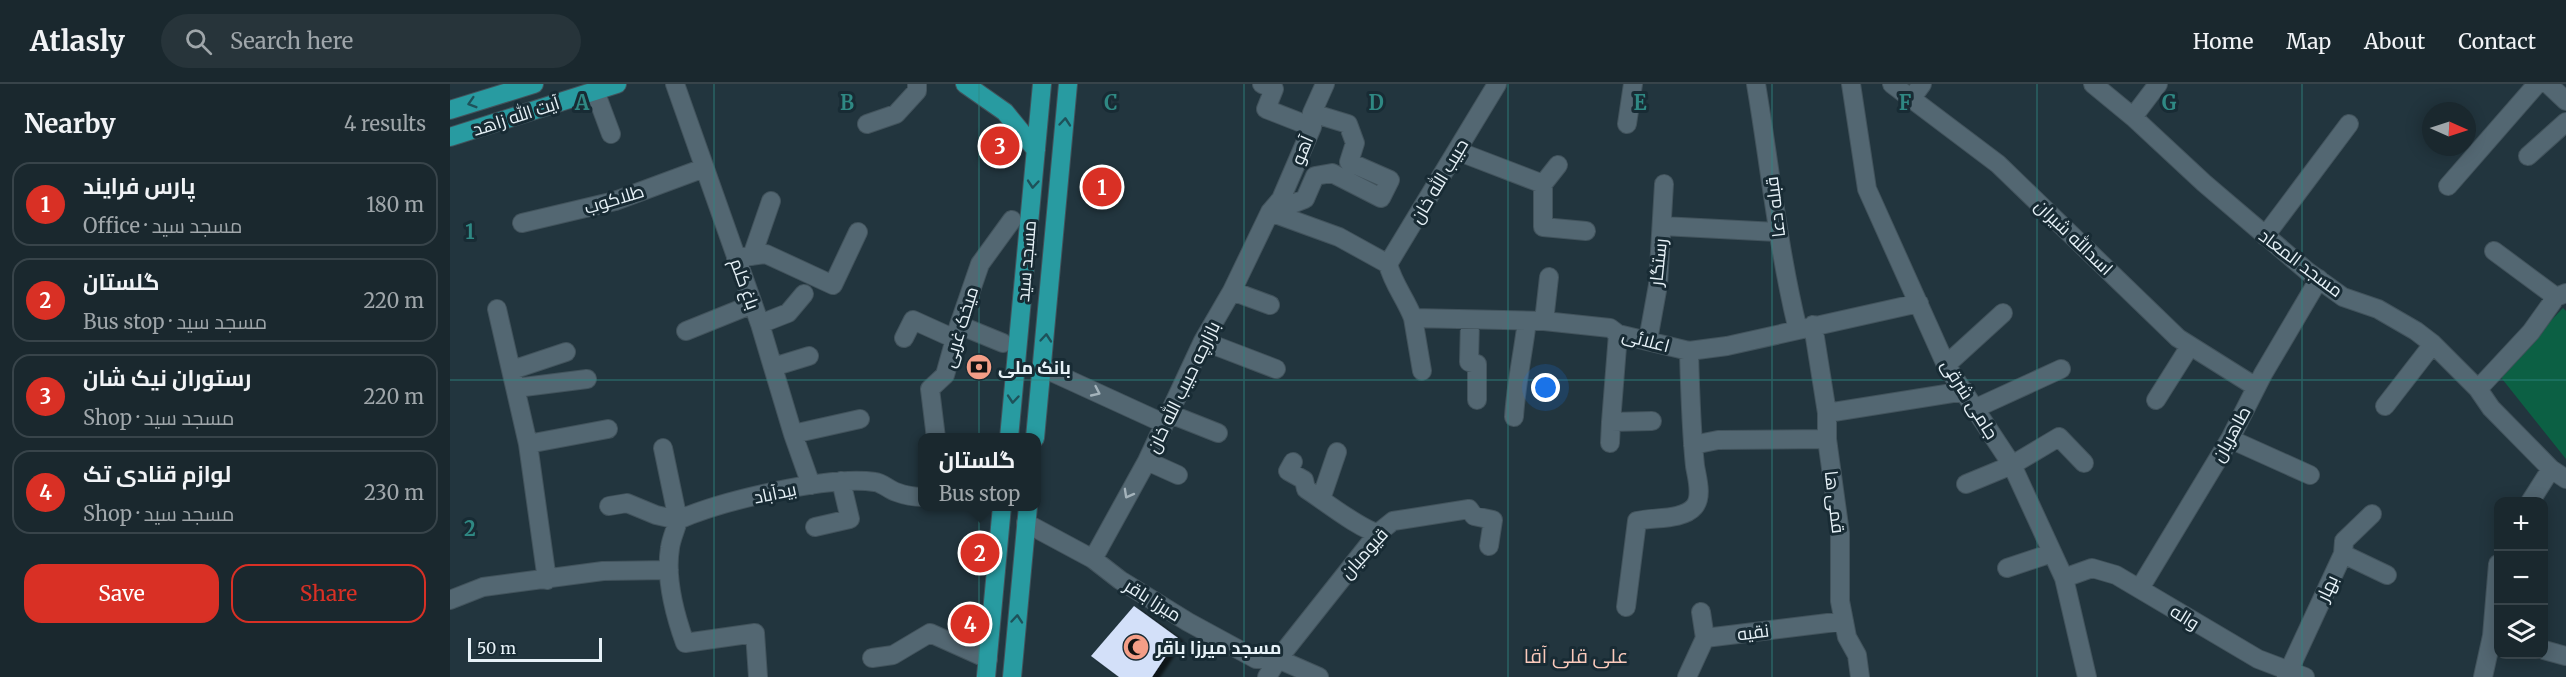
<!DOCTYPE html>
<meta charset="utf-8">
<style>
:root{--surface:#1a282e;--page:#27343a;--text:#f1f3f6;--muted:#9fa6aa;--line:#38444a;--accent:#d93025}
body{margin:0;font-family:Merriweather,Cairo,serif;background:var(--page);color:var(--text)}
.controls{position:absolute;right:18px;bottom:18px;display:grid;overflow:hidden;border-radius:12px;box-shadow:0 3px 15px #0003}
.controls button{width:54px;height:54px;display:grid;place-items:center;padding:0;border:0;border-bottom:2px solid var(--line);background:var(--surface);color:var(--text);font:30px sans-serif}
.compass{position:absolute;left:1972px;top:18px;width:54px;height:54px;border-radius:50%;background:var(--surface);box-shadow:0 3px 15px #0003;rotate:93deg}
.scale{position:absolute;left:18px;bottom:15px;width:134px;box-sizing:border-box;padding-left:6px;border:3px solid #e6f1f7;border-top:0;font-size:16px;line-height:21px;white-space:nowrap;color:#e6f1f7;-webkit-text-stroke:4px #182b34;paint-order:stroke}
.you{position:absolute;left:1096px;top:304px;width:21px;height:21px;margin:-15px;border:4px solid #fff;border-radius:50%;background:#1a73e8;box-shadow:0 0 0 9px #1a73e833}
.badge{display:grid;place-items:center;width:39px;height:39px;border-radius:50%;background:var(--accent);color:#fff;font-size:20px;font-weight:700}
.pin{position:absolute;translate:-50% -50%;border:3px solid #fff;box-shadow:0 2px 6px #0006}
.popup{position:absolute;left:468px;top:349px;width:123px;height:78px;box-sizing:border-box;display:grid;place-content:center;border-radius:12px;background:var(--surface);filter:drop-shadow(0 2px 4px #0005);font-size:20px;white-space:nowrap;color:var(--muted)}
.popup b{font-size:22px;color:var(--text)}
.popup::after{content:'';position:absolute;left:50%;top:100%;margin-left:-12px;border:12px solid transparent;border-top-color:var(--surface)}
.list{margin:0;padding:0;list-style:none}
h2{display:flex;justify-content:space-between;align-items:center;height:78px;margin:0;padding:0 24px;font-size:26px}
h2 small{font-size:20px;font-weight:400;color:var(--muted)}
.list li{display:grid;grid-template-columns:39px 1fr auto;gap:18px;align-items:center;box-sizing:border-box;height:84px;margin:0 12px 12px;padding:0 12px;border:2px solid var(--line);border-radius:18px}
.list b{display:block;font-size:22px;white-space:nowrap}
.list p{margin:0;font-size:20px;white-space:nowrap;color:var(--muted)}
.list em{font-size:20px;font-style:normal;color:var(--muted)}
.actions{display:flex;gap:12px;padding:18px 24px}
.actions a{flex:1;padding:14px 0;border:2px solid var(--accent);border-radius:18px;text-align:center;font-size:21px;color:var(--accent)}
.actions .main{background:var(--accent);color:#fff}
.icon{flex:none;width:33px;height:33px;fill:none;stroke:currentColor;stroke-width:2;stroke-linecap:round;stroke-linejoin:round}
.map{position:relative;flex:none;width:2116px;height:593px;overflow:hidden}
header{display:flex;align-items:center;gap:36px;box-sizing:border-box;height:84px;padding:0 30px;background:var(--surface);border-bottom:2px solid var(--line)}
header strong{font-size:28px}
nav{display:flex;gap:33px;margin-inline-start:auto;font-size:21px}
.search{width:420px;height:54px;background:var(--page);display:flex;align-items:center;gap:15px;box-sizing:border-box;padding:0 21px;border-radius:33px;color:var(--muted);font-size:22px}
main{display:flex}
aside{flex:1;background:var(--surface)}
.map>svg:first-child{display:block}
.green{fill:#0c6044}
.building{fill:#d3e0f9;filter:url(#shadow)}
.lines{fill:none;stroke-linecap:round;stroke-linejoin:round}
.minor-casing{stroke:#42535c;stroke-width:20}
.major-casing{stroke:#42535c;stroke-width:20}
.minor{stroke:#536772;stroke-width:18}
.major{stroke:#289ba1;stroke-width:18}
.oneway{stroke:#1e525a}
.oneway2{stroke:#a4b3bb}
.grid{fill:none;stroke:#2f8883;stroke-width:1.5;stroke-opacity:0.55}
.labels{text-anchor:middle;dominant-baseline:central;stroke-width:6;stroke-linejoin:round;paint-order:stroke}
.street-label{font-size:18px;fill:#e6f1f7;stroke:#182b34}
.poi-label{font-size:18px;font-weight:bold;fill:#e6f1f7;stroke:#182b34;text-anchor:start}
.neighbourhood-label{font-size:20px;fill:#fbcabc;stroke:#182b34}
.grid-label{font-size:20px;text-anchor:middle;font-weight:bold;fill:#2f8883;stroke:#182b34;stroke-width:6;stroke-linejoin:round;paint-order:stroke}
</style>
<header>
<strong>Atlasly</strong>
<div class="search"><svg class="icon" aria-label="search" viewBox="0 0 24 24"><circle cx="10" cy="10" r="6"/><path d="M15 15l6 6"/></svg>Search here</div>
<nav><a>Home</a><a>Map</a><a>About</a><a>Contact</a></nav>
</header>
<main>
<aside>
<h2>Nearby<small>4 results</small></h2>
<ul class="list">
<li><span class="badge">1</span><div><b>پارس فرایند</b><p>Office · مسجد سید</p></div><em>180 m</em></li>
<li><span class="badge">2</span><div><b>گلستان</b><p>Bus stop · مسجد سید</p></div><em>220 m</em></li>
<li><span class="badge">3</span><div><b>رستوران نیک شان</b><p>Shop · مسجد سید</p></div><em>220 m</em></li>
<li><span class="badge">4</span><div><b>لوازم قنادی تک</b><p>Shop · مسجد سید</p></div><em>230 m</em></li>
</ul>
<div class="actions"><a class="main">Save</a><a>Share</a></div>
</aside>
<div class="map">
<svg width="2116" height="593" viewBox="0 0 2116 593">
<defs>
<filter id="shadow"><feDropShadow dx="6" dy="3.5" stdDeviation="1.5" flood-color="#0009"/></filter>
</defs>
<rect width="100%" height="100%" fill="#22353e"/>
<path class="green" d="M2113,224L2116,227V375L2049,291Z"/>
<path class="building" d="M684,522L728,554L702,593H669L641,572Z"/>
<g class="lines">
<defs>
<path id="minor" d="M225,0L310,240L343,350L361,401
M812,0L824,5L816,25L862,43
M1047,0L938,180C943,200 956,215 963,234L1094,237L1160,244L1168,250L1239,267L1277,262L1469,219
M1306,0C1320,82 1328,165 1348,246
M1401,0L1417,105L1496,281L1562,381L1614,494L1637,593
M1442,0L1548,80L1728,254L1806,303
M1643,0L1683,33L1754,99L1857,187L1893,213L1928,225L1966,247L1983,260L2028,305L2041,324L2101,385L2116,395
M2098,0L2116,17
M145,7L161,50
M1461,15L1472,0
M1683,33L1708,0
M417,40L446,30L467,7V0
M1177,40L1183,0
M1007,67L1093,100L1108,81
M2078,72L2116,38
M1093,100V143L1136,147
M1998,102L2087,0
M820,128L889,153L938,180
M822,128L855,115L865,92L882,89L931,114L940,96L899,78L905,59L898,40L862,29
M72,139L165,117L254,84
M1212,142L1327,148
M1815,152L1899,40
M2044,167L2106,213
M302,172L321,117
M286,174L316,170L383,201L408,148
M782,207L820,221
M47,225L78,360L97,496
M963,234L972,287
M1020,237L1019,278L1027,280V316
M1094,237L1099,193
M310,240L338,229L354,210
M509,241L553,259
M1363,241L1377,329V355L1390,449V517L1397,553L1407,571L1410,593
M236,247L303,220
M1168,250L1161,338L1202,337
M454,254L463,236L505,255
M1198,256L1208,201L1214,100
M753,257L826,285
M1496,281L1553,229
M323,283L359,272
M593,284L713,339
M62,286L116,268
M66,304L137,295
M2028,305L2081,248L2106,213L2116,209
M1706,316L1740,262
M1935,322L1983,260
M1526,324L1611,285
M1377,329L1515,307
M720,330L768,349
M1064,333C1066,300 1073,270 1077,237
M343,350L410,335
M486,354L480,305L495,291L509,241L530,180L562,136
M1780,355L1860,391
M1160,359L1161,338
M78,360L158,345
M1243,361L1268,356L1377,355
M697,377L728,391
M843,378L838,387L854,396L856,405C873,416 911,446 928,449
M1516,400L1562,381L1609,353L1634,379
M871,415L887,368
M2080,418L2101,385
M159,422L177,419L206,431L228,436L213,364
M576,439L643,475L670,496L738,538L806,575H828L869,593
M365,443L400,435L391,397
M1893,470L1937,491
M643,475L697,377L753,257L782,207L820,128L831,115L862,43V29L875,0
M1557,484L1602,469
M1614,494L1642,484L1666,491L1808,575L1855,593
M1690,504L1780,355L1813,290L1869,195
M0,516L33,503L153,487L219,486
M1176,523L1187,437C1204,433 1233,436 1244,423C1253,413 1247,394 1245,382C1241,344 1240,305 1239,267
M1251,528L1255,554
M2094,566L2116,572
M422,574L443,571L480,549L538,575
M308,593L305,549L235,559C225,531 215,494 220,464C221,455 226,445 228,436C271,417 379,391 425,398C433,399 439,406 446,408C454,411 465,413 473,413
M817,593L828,575L928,449L943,437L1019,425L1024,432L1043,436L1039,462
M1237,593L1255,554L1394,537
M1836,593L1893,470L1894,457L1922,430
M2033,593L2042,552L2048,480"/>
<path id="major" d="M515,0L555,28L586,66
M0,26L84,0
M0,53L167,0
M559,354L592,0
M585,354L618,0
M536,593L552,422
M562,593L578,422"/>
</defs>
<use href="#minor" class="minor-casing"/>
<use href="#major" class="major-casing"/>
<use href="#minor" class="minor"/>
<use href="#major" class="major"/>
</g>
<defs><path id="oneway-chevron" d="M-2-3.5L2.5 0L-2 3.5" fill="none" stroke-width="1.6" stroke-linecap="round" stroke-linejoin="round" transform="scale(1.5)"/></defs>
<g class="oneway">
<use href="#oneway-chevron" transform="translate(22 19) rotate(163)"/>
<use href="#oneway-chevron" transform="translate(615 38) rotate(-85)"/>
<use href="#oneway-chevron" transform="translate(583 100) rotate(95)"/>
<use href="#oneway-chevron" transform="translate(596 254) rotate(-85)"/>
<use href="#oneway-chevron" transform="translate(563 315) rotate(95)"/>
<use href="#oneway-chevron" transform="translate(567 535) rotate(-85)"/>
</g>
<g class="oneway2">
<use href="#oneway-chevron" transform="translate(646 308) rotate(25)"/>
<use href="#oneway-chevron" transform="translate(678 410) rotate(119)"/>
</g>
<path class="grid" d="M264,0V593M529,0V593M794,0V593M1058,0V593M1322,0V593M1587,0V593M1852,0V593M0,296H2116"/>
<defs>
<symbol id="bank-disc" viewBox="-11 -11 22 22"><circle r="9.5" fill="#f49e87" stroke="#182b34"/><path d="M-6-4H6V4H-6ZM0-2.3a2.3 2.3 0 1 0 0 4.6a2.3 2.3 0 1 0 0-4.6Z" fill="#111"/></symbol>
<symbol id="mosque-disc" viewBox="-11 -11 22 22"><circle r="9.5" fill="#f49e87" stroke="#182b34"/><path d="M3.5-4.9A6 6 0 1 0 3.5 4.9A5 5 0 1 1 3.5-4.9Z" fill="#111"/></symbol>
</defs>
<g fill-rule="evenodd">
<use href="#bank-disc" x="514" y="268" width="30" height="30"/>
<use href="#mosque-disc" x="671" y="548" width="30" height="30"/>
</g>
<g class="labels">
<g class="street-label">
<text transform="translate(66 32) rotate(-18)">آیت الله زاهد</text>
<text transform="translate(852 66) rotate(-67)">آهو</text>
<text transform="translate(989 97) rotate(-59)">حبیب الله خان</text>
<text transform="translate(164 115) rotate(-17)">طلاکوب</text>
<text transform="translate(1325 123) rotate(-97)">قبله دعا</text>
<text transform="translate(1624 153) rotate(44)">اسدالله شیران</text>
<text transform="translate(576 177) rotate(-85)">مسجد سید</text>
<text transform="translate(1208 178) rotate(-84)">رستگار</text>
<text transform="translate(1851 179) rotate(37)">مسجد المعاد</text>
<text transform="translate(295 200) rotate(70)">باغ کلم</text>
<text transform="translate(510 243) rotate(-73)">میخک غربی</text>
<text transform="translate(1196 256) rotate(15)">اعلائی</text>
<text transform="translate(733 303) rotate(-64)">بازارچه حبیب الله خان</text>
<text transform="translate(1520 315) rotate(58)">جامی شرقی</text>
<text transform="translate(1781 350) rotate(-61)">طاهریان</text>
<text transform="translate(325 409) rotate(-12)">بیدآباد</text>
<text transform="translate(1385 418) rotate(83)">قمی ها</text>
<text transform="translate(914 469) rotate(-48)">قیومیان</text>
<text transform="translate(1877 504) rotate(-65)">بهار</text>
<text transform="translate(703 516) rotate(32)">میرزا باقر</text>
<text transform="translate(1735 533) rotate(32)">واله</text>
<text transform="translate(1303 548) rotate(-7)">نقیه</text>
</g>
<g class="poi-label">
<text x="548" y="283">بانک ملی</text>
<text x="706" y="563">مسجد میرزا باقر</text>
</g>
<g class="neighbourhood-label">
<text x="1126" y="571">علی قلی آقا</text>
</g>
</g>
<g class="grid-label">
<text x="132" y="26">A</text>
<text x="397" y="26">B</text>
<text x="661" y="26">C</text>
<text x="926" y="26">D</text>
<text x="1190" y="26">E</text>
<text x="1455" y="26">F</text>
<text x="1719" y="26">G</text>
<text x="20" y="155">1</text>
<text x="20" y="452">2</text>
</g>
</svg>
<div class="controls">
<button>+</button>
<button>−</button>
<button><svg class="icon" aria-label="layers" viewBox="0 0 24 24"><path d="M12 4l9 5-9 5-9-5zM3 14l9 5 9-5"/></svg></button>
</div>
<svg class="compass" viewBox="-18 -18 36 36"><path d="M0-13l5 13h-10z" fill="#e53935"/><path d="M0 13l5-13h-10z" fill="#9fa6aa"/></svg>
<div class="scale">50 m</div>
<div class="you"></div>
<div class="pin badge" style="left:652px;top:103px">1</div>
<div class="pin badge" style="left:530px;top:469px">2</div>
<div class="popup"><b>گلستان</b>Bus stop</div>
<div class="pin badge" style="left:550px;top:62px">3</div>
<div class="pin badge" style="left:520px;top:540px">4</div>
</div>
</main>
